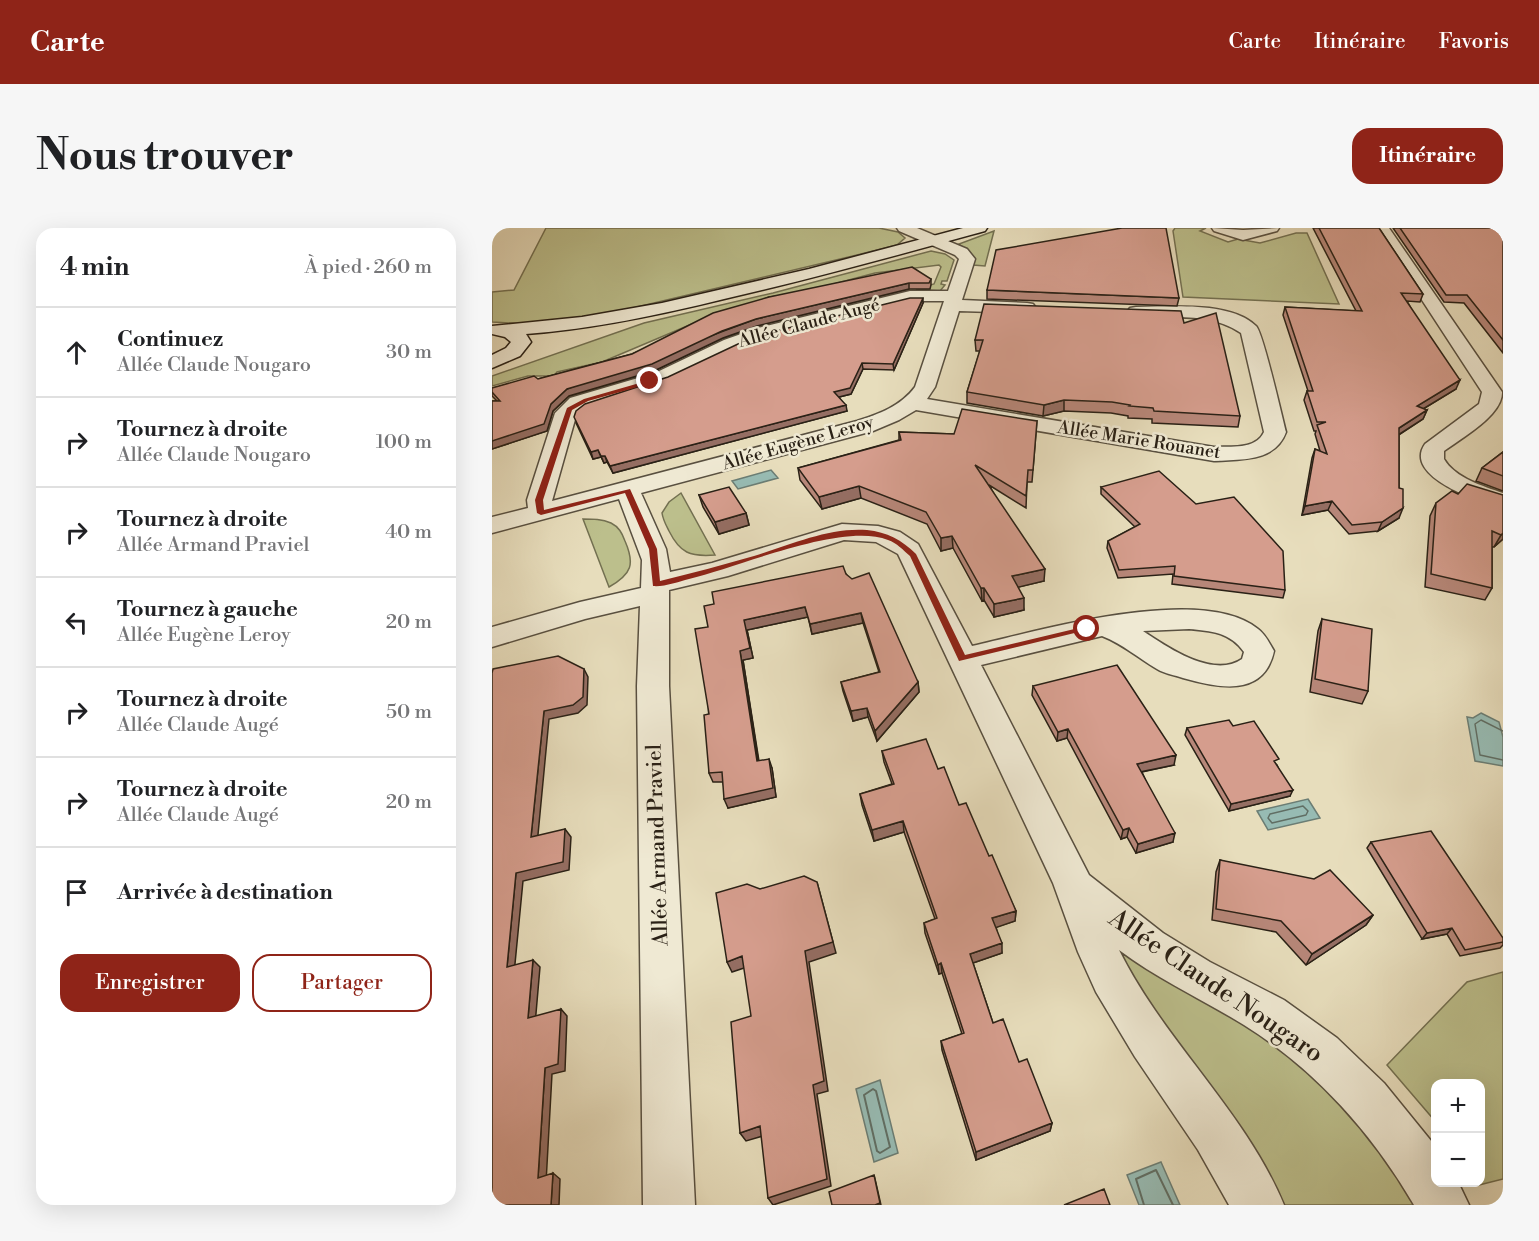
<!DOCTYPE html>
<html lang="fr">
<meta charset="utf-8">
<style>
:root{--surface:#fff;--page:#f6f6f6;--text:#202124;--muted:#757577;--line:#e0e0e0;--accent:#8f2418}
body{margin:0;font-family:"Libre Bodoni",serif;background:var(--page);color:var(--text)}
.controls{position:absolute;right:18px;bottom:18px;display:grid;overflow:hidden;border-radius:12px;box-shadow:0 6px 24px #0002}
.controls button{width:54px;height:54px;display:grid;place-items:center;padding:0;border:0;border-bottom:2px solid var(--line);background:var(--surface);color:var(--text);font:30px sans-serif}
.stop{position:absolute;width:18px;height:18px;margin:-14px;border:4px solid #8f2418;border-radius:50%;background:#fff}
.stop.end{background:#8f2418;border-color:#fff;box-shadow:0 2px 6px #0008}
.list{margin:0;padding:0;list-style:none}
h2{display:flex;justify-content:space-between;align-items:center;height:78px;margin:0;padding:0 24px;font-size:26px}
h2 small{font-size:20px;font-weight:400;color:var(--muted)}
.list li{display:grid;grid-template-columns:39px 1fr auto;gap:18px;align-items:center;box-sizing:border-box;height:90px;padding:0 24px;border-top:2px solid var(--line)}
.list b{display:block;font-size:22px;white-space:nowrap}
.list p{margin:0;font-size:20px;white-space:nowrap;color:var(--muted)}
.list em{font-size:20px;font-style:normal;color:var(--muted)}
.actions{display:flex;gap:12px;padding:18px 24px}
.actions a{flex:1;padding:14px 0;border:2px solid var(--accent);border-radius:18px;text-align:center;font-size:21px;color:var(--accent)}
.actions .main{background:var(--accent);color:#fff}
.icon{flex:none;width:33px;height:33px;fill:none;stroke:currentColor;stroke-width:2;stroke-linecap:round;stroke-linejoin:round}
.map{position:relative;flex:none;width:1011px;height:977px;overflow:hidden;border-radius:18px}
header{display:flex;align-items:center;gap:36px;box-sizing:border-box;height:84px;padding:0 30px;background:var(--accent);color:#fff}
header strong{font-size:28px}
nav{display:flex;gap:33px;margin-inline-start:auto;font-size:21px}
.intro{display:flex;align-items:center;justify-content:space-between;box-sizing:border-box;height:144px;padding:0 36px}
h1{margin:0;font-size:42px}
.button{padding:15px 27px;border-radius:18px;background:var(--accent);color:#fff;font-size:21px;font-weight:700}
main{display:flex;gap:36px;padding:0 36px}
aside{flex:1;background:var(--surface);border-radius:18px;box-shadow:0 6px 24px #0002}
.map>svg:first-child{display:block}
.green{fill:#bcbf8c;stroke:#737051;stroke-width:1.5}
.water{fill:#97bbb3;stroke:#6b7d74;stroke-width:1.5}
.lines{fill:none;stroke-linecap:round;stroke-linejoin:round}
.shore-far1{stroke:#606e64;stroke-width:1.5}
.shore{stroke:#606e64;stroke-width:2}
.minor-casing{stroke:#595040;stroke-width:3}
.secondary-casing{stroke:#2a2116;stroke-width:3}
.minor{fill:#efe9d3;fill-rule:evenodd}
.secondary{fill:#efe9d3;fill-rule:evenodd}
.wall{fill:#b78779;stroke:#2a2116;stroke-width:1.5}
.shaded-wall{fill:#956e63;stroke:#2a2116;stroke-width:1.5}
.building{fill:#d59d8d;stroke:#2a2116;stroke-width:1.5}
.route{fill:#8f2418}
.labels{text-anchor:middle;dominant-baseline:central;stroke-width:5;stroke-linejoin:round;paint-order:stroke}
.far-street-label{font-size:18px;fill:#2a2116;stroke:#efe9d3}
.street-label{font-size:21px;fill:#2a2116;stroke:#efe9d3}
.near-street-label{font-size:26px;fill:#2a2116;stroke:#efe9d3}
</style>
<header>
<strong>Carte</strong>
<nav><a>Carte</a><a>Itinéraire</a><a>Favoris</a></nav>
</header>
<div class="intro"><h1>Nous trouver</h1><a class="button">Itinéraire</a></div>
<main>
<aside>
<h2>4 min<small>À pied · 260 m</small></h2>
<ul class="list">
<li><svg class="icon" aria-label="ahead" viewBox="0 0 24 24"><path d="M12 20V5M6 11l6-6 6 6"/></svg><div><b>Continuez</b><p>Allée Claude Nougaro</p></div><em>30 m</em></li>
<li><svg class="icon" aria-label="right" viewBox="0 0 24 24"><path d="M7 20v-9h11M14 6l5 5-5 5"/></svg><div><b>Tournez à droite</b><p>Allée Claude Nougaro</p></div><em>100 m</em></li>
<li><svg class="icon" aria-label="right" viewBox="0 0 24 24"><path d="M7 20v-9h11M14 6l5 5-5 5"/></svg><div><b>Tournez à droite</b><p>Allée Armand Praviel</p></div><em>40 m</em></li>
<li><svg class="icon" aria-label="left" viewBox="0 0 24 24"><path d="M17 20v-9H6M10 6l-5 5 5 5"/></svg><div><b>Tournez à gauche</b><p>Allée Eugène Leroy</p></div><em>20 m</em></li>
<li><svg class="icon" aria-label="right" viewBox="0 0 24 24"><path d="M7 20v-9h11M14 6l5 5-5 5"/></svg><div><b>Tournez à droite</b><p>Allée Claude Augé</p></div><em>50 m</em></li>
<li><svg class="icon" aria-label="right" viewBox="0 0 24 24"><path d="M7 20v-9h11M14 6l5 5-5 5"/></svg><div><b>Tournez à droite</b><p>Allée Claude Augé</p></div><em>20 m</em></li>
<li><svg class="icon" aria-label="arrive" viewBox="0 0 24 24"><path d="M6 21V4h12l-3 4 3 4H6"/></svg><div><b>Arrivée à destination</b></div></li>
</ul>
<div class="actions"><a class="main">Enregistrer</a><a>Partager</a></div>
</aside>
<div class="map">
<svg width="1011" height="977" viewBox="0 0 1011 977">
<rect width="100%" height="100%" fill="#e7ddbc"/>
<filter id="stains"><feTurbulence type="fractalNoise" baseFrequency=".00333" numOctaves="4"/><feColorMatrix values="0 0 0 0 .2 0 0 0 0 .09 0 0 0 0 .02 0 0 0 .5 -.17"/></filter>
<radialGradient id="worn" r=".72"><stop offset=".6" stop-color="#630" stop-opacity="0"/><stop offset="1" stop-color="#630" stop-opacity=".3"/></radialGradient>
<path class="green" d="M54,0H387L406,4L413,10L405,17L365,27L128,83L97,89L38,96L0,94V64L22,62Z
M683,0H714L708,3L736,14L746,11L768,15L804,5H815L847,76L691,69L681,3Z
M502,3L493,38L481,37V28L467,16Z
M439,23L453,26L462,32L455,53H450L449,56L453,57L448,63L424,61L442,56L449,39L447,37L383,45L214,90L110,134L65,144L62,148H36L0,158V148L152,95L281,65Z
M189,265L223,327C198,329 188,325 177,303C174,297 171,292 170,285L177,274Z
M91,291C101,291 110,291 119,295C127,299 130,305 133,313C143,336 140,346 117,359Z
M618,707L790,819L868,894L930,977H783L663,794Z
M1011,744V951L987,957L988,856H944L943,893L895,837L975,754Z"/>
<path class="water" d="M279,242L286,250L246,261L240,253Z
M989,485L1007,494L1011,509V538L983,533L975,489L981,490Z
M816,571L828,590L776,602L765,583Z
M388,852L406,925L382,934L364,861Z
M669,934L688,977H647L635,947Z"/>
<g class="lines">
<path class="shore-far1" d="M1011,503L989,492L983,496L988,527L1011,532
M811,578L816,583L814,587L780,595L776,590L778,586Z"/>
<path class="shore" d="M381,861L384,863L398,919L388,925L385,923L372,867Z
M652,977L644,951L664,942L681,977"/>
<defs>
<path id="minor" d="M405,0H425L475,21L483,31L470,72L535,75L541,76L544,80L541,84L535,85L467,83L443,159L435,171L722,219C738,218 764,222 772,204L749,105C718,84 680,90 644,89L638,88L635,84L638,80L644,79C678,79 738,73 764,98C771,104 790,189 794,204C783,234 750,231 722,233L424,182L407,192L381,203L149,265L174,321L178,344L220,335L350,296L386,298L408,304L426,316L480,418C546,403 710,355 766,401C773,406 778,416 782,423C772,470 726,460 691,450C683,447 673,446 665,441C646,430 631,416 610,408L489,437L597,647L671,705L718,734L792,772L845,810L892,855L944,919V954H966L977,977H922C881,906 823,841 752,797C710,771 667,752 627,722C672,813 753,883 792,977H737L706,922L643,829L604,764L586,724L561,655L406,326L384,314L352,312L236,348L177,362V458L203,977H151L145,458L148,378L93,391L0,419V399L88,374L149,360L150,332L127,271L0,305V289L36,280L35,272L63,185L78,170L163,145L232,112L266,100L418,63H456L467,31L463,27L407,3ZM418,73H452L423,159C409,178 387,186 365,193L60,273L84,188L94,180L177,153L246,120L280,108ZM697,401C719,403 738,404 752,424L750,431C721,451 675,419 651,403Z
M720,0L751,2L787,0L785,3L751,12L722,3Z
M883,0H897L1010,164C1011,187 970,210 952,223V231C963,250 991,258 1011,265V280C990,275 910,249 933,216L987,176L990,164Z"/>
<path id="secondary" d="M471,0H495L493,3C406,27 320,51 232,71C167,87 101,101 34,106L39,114L28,128L0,140V127L14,120L19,114L13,109L0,106V98L90,89L170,75L317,41Z"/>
</defs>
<use href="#minor" class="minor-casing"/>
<use href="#secondary" class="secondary-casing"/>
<use href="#minor" class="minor"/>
<use href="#secondary" class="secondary"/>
</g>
<path class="wall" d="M821,0H887L931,66L928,74L915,73L964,161L931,181L935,182L931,191L907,207V290L886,303L857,306L836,282L810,287L820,230L823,221L828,223L823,206L824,203H822L812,172L815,163H816L791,87L793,79L864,83Z
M901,0H1011V125L972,75L952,74Z
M439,51V57L438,61H417L265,98L231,110L162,143L77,168L61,183L55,203L0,221V173H5L0,168V160L46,151L140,126L277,69Z
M495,62L687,70L685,78L495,71Z
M431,75L402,142L371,141L359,166L347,169L355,183L121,245L115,234L112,235L109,229L101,231L84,195Z
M692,95L748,188L746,199L660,195V191L636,190V188L619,185L572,183L551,188L475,175V164L488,123H484L483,112Z
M545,193L540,254H535L534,280L497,257L552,353L526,359L532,382L502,389L492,372L490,373L461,320L449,323L435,296L369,270L330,281L308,252L306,240L407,212V204L462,206Z
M1011,224V263L984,253L990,240Z
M609,259L793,362L791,370L680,356L681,346L626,350L615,320L616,313L643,299L609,266Z
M966,266L1011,267V311L1002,319H1000V360L993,372L933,359L938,288L944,275Z
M207,267L254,285L257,297L227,306L211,279Z
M354,346L426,454L427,464L385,513L376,489L361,493L351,463L349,454L387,444L371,395L320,406L316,389L255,402L261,430L251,432L267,533L280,540L284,569L236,580L231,554H221L217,545L216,399Z
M830,391L876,463L870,476L818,464L826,403Z
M541,458L682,537L650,544L681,614L644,625L635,609L629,611L575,510L565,513L540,467Z
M741,498L785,537L798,568L737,583L693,507L695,500Z
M390,523L446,541L497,628L524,683L523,693L504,699L510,725L481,735L501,795L527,834L560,895L558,903L484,932L450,822L449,813L470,806L450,745L447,746L433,705L432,695L443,691L412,604L382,613L370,577L368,566L400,556L392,534Z
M879,614L1011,710V717L1008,720L968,728L955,706L930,711L875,620Z
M728,632L881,687L874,697L814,737L784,704L720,692L724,644Z"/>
<path class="shaded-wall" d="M417,55V61L265,98L231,110L162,143L77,168L61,183L55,203L0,221V213L59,176L75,161L264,91Z
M431,70V75L402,142L401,136Z
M370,135L371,141L359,166L343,170L342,164Z
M968,152L964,161L921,187L925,178Z
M572,172V183L551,188L552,177Z
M354,177L355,183L121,245L118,238Z
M935,182L931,191L903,209L907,200Z
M106,222L109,229L101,231L99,224Z
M109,228H113L115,234L112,235Z
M367,258L369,270L330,281L327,269Z
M840,273L836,282L810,287L813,278Z
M911,280L907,290L886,303L890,294Z
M254,285L257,297L227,306L223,294Z
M1011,305V311L1002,319L1009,307Z
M460,308L461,320L449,323V310Z
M553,341L552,353L519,361L520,348Z
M489,360H492V372L490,373Z
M532,370V382L502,389V376Z
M313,379L316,389L255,402L261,430L251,432L268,543L265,533L248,423L252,392Z
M369,385L371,395L320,406L318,396Z
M92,441L96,449L95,477L86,485L57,491L45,617L39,609L52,483Z
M426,454L427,464L385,513L383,503Z
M375,480L376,489L361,493L359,483Z
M576,501L575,510L565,513L566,504Z
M684,527L682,537L643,545L645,536Z
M277,531L280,540L284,569L236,580L232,571Z
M801,562L798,568L737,583L739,576Z
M411,593L412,604L382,613L380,602Z
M637,600L635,609L629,611L631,602Z
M73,601L79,609L77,642L31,653L22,746L15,739L24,645Z
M683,605L681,614L644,625L646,616Z
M325,654L344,725L317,734L336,863L325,866L339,958L281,977L276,970L321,857L313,723Z
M524,683L523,693L500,701V690Z
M881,687L874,697L814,737L820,726Z
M960,700L955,706L930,711L935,705Z
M510,715V725L478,736V726Z
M250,728L255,739L240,744L235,734Z
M41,732L48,739L43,797L36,790Z
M449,735L450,745L447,746L446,737Z
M69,781L75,788L73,843L60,846L54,955L46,950L53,840Z
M560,895L558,903L484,932V924Z
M268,898L274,907L254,913L248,905Z
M61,945L68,951L67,977H59Z
M382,947L383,951L389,977H383Z"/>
<path class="building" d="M630,0H674L687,70L495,62L504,22Z
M827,0H887L931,66L909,65L968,152L925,178L935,182L907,200V260L911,261V280L890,294L860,297L840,273L813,278L823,221L835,226L825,197L834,194H825L815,163H821L793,79L870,83Z
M908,0H1011V112L975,67H954Z
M420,39L439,51L437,55H417L264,91L230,103L160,136L75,161L59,176L52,196L0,213V173H8L0,164V160L42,148L46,151L140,126L221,85L277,69Z
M418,70H431L401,136L370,135L358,160L342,164L354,177L118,238L113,228H109L106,222L99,224L82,189L84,183L93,176L176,149L246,116L280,104Z
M492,76L689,83L692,95L724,85L748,188L662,183L661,180L637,178L638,177L620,174L572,172L552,177L475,164L491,112H483Z
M470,181L545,193L541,242H536L534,268L483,237L553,341L520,348L532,370L502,376L492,360H489L460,308L449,310L434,284L367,258L327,269L306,240L409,212L407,204L462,206Z
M1011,224V248L990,240Z
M667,243L704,276L742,269L791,323L793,362L682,348L683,338L627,342L616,313L648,296L609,259Z
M975,256L1011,267V305L1009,307L1000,303V360L939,346L944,275L960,263L966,266Z
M237,259L254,285L223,294L207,267Z
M351,338L354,346L360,351L377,345L426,454L383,503L375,480L359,483L349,454L388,444L369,385L318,396L313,379L252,392L258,420L248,423L265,533L277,531L281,560L232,571L230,544L217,545L212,487L217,486L203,401L216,399L212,378L222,376L220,364Z
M830,391L880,401L876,463L823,451Z
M66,428L92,441L91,469L81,477L52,483L39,609L73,601L71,634L24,645L15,739L41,732L36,790L69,781L66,836L53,840L46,950L61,945L59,977H0V445L1,441Z
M625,437L684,527L645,536L683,605L646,616L637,600L631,602L576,501L566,504L541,458Z
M737,492L741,498L762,493L787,531L782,533L801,562L739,576L695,500Z
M434,511L446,541L452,539L467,577L474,575L497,628L500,627L524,683L500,690L510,715L478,726L501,795L511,791L527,834L535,831L560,895L484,924L449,813L472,805L449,735L446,737L432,695L445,690L411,593L380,602L368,566L402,556L390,523Z
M939,603L1011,710V714L973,722L960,700L935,705L879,614Z
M728,632L822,651L838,642L881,687L820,726L789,693L724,681Z
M312,648L325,654L341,714L313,723L332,853L321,857L335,951L276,970L268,898L248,905L239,794L259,788L250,728L235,734L224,665L255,656L268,661Z
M382,947L388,975L383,977H340L337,964Z
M612,961L618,977H572Z"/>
<path class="route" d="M158,152L160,155L96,173L80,182L51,272L52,282L138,261L165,321L168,353C200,345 231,337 262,328C298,317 337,299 375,302C395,304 410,312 424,326L473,427L595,398L599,401L467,433L418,328C411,322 405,315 396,312C350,294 247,339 197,351C186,354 172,359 161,358L157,321L133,265L49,287L45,285L43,272L75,180L92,171Z"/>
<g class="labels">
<g class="far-street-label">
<text transform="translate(317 95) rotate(-15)">Allée Claude Augé</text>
<text transform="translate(647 212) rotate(9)">Allée Marie Rouanet</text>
<text transform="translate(306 215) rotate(-16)">Allée Eugène Leroy</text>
</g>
<g class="street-label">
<text transform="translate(166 617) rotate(-92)">Allée Armand Praviel</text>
</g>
<g class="near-street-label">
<text transform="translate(724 758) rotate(34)">Allée Claude Nougaro</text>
</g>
</g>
<rect width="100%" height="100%" filter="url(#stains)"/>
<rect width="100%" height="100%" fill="url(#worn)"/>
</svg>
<div class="controls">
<button>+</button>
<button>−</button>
</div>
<div class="stop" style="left:595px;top:401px"></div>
<div class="stop end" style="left:158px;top:153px"></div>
</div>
</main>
